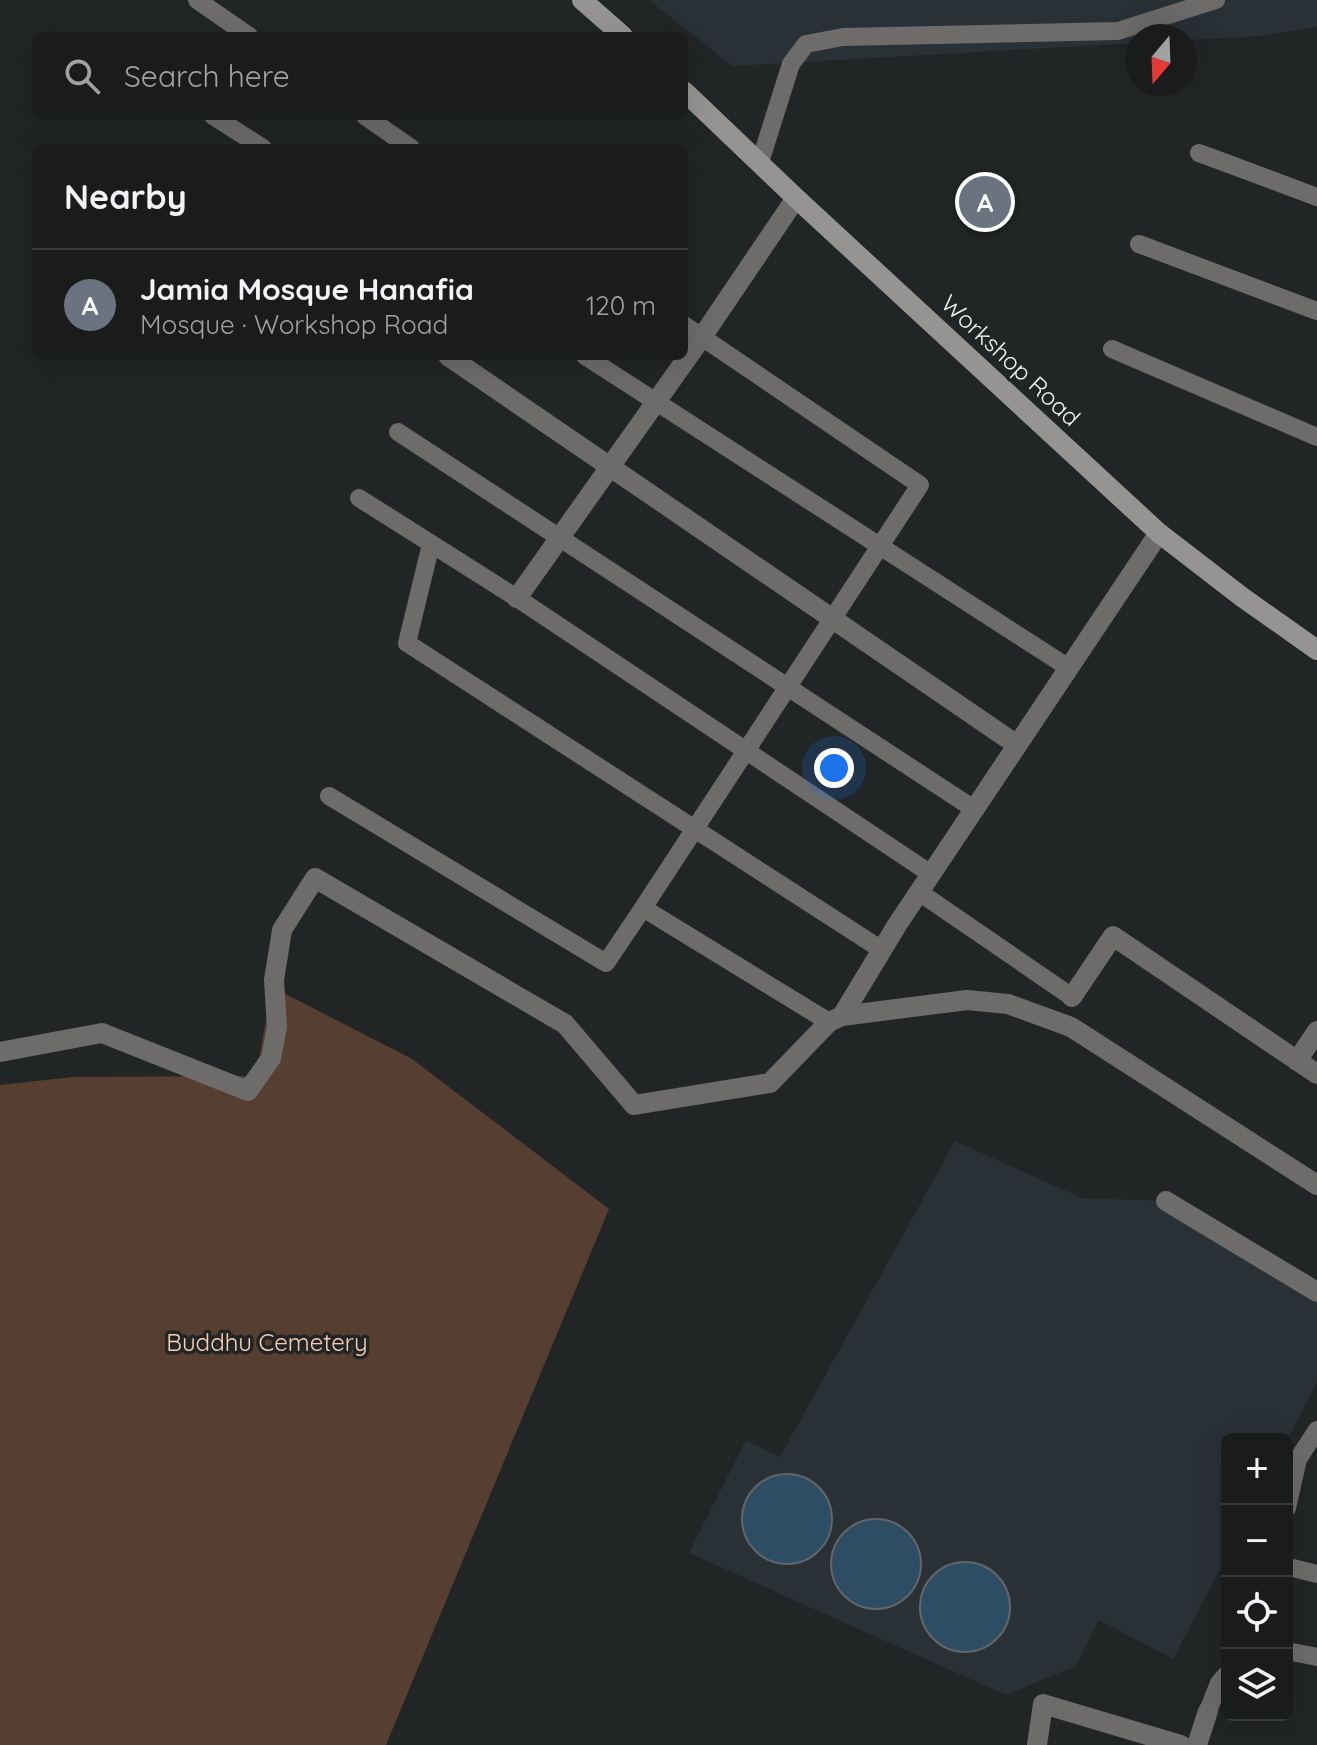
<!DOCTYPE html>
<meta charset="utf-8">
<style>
:root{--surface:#1a1c1c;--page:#232525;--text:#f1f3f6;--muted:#9fa1a3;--line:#383a3b;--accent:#2563eb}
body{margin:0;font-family:Quicksand,sans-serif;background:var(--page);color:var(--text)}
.controls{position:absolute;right:24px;bottom:24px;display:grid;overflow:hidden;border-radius:12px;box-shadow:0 8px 32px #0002}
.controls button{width:72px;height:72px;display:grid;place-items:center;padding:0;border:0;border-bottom:2px solid var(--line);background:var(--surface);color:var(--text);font:40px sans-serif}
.compass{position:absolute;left:1125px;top:24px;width:72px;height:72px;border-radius:50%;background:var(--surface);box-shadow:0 8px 32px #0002;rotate:199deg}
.you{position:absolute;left:834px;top:768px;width:28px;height:28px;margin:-20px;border:6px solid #fff;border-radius:50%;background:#1a73e8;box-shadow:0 0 0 12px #1a73e833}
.badge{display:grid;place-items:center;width:52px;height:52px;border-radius:50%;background:var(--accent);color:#fff;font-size:26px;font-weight:700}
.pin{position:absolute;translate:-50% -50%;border:4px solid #fff;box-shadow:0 2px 8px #0006}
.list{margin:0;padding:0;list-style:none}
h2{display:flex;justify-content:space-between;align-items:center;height:104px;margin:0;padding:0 32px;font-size:34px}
h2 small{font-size:26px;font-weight:400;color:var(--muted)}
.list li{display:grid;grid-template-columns:52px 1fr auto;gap:24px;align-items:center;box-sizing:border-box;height:112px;padding:0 32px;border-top:2px solid var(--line)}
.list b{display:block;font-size:30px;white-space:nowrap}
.list p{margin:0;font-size:26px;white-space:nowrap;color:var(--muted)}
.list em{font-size:26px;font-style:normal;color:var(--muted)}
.icon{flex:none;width:44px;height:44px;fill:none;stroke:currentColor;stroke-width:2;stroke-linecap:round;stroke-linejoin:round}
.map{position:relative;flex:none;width:1317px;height:1745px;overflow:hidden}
.search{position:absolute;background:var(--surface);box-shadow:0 8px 32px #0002;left:32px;top:32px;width:656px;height:88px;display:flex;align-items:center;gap:20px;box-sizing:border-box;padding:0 28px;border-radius:12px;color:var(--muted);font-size:30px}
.panel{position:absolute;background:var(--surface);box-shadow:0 8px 32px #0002;left:32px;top:144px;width:656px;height:216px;border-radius:12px}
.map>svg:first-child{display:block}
.built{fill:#293036}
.green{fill:#563f31}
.building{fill:#2c4d63;stroke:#626567;stroke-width:2}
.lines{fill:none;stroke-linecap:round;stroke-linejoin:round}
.lane{stroke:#6d6c6b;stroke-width:18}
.street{stroke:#6d6c6b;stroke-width:20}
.secondary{stroke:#969493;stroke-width:20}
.labels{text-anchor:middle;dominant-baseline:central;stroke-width:7;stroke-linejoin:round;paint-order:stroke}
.street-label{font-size:24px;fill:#f3f5f6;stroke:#222526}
.park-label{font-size:24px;fill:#feceb1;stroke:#222526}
</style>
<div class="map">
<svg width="1317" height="1745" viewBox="0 0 1317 1745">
<rect width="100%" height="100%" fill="#222526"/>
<path class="built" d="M649,0H1317V27L1260,36L1185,40V36H1137V43L732,66Z
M955,1141L1082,1198L1166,1201L1317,1292V1382L1287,1440L1227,1439V1556L1173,1659L1099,1620L1076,1666L1006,1695L689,1553L746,1440L780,1457Z"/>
<path class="green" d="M272,987L412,1059L609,1209L386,1745H0V1085L73,1077L256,1076Z"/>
<path class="building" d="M742 1519a45 45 0 1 1 90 0a45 45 0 1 1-90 0Z
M831 1564a45 45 0 1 1 90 0a45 45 0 1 1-90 0Z
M920 1607a45 45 0 1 1 90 0a45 45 0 1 1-90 0Z"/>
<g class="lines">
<path class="lane" d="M197,0L249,36
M213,116L263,148
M365,116L411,148
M1199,153L1317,197
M760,162L791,64L806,44L843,37L1118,31L1216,0
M1139,244L1317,311
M1112,349L1317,437
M585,356L1069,668
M398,432L974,809
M359,498L517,598L931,874
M431,544L407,643L882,950
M329,796L606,963L643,908L829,1022
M919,892L1072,997
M643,908L920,485L684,325
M1287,1508L1298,1459L1317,1430
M1293,1568L1317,1574
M1287,1651L1317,1657
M1208,1711L1219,1683L1227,1674"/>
<path class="street" d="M448,356L1017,745
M517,598L702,337L796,198
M1072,997L1113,936L1317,1074
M842,1016L967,1000L1008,1004L1071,1027L1317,1185
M0,1052L102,1033L248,1091L271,1058L277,1027L274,980L282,930L315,878L565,1024L634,1105L770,1083L829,1022L842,1016L897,925L1159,533
M1297,1061L1317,1031
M1166,1201L1317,1292
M1037,1745L1043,1704L1181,1745
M1197,1745L1208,1711"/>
<path class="secondary" d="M582,0L623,36
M684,91L796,198L1159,533L1242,597L1317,650"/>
</g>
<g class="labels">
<g class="street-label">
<text transform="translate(1011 360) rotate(43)">Workshop Road</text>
</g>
<g class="park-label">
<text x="267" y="1342">Buddhu Cemetery</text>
</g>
</g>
</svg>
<div class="controls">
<button>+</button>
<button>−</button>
<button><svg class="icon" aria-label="locate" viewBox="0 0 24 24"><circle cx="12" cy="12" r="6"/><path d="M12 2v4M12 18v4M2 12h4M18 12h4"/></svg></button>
<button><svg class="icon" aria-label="layers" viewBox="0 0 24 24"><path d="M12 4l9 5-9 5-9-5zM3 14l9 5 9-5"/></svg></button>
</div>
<svg class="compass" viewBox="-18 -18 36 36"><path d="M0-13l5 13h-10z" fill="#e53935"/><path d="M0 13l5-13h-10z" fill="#9fa1a3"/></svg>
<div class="you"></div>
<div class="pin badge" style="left:985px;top:202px;background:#6b7280">A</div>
<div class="search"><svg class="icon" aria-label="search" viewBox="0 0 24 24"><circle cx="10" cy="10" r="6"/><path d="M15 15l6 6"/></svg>Search here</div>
<section class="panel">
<h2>Nearby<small></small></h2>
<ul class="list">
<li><span class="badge" style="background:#6b7280">A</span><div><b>Jamia Mosque Hanafia</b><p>Mosque · Workshop Road</p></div><em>120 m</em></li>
</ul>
</section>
</div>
